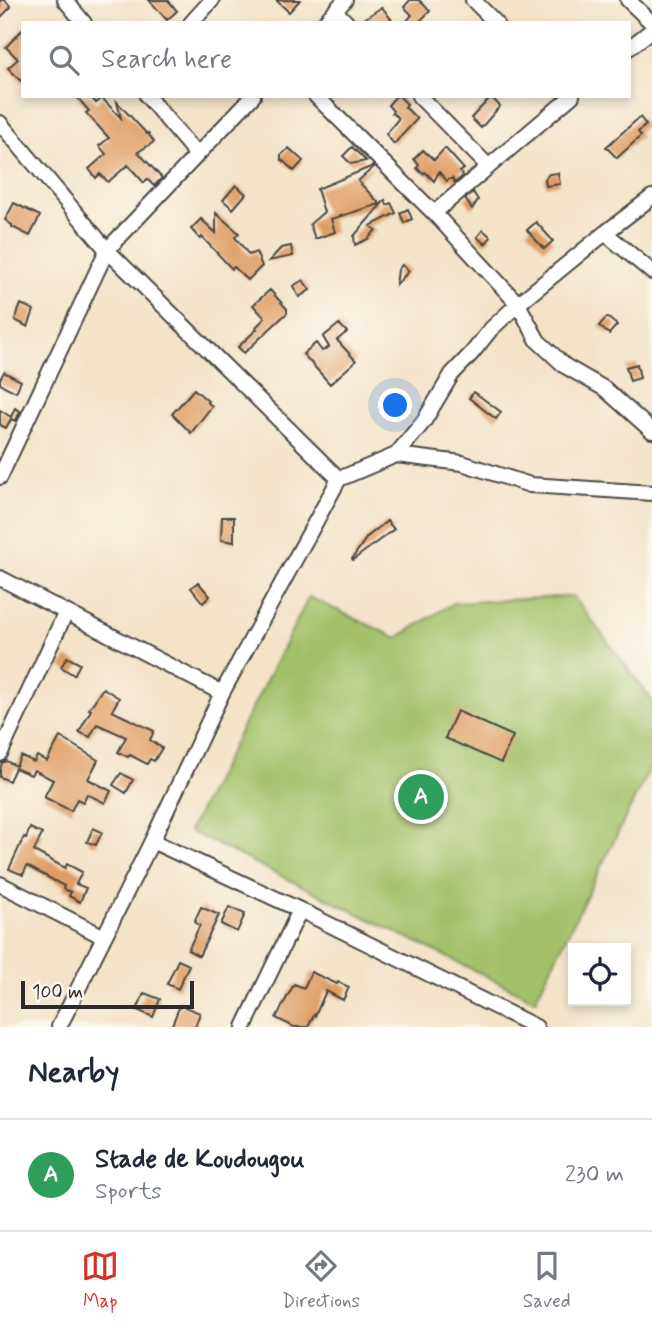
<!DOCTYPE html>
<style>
:root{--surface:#fff;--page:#f6f6f7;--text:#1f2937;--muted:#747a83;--line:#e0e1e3;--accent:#d93025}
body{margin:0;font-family:Mynerve,sans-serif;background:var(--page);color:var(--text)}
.controls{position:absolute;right:21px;bottom:21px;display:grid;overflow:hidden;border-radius:0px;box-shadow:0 4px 10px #0003}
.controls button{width:63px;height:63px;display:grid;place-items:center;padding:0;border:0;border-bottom:2px solid var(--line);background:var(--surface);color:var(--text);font:35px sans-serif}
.scale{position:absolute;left:21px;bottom:18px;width:173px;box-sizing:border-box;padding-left:7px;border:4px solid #2b2b2b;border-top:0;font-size:19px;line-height:24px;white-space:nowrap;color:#2b2b2b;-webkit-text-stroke:5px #fbf7ec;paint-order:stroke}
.you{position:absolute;left:396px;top:406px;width:24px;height:24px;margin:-18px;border:5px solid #fff;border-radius:50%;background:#1a73e8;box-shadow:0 0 0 10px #1a73e833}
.badge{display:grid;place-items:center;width:46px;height:46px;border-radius:50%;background:var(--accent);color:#fff;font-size:23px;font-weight:700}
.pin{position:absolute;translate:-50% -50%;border:4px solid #fff;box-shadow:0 2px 7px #0006}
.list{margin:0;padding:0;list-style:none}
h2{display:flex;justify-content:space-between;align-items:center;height:91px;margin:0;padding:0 28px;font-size:30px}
h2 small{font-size:23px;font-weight:400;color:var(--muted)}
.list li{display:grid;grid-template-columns:46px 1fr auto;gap:21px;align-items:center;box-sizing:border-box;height:112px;padding:0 28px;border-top:2px solid var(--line)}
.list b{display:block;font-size:26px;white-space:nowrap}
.list p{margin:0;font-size:23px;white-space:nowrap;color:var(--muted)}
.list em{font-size:23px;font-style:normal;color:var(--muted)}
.icon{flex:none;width:38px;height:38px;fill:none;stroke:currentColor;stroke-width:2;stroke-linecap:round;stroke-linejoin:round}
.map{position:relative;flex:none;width:652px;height:1027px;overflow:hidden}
.search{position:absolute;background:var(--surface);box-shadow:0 4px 10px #0003;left:21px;right:21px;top:21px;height:77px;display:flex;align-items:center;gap:18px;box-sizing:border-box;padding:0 24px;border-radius:0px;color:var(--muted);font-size:26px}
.sheet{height:203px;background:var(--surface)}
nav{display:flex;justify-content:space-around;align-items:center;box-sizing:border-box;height:98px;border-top:2px solid var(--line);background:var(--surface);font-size:19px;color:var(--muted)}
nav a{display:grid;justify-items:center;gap:4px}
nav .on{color:var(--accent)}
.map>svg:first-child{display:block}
.green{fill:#a2c067;stroke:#667649;stroke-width:2}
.building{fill:#df9c63}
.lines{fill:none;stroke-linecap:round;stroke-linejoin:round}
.minor-casing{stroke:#494742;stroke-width:18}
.minor{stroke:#fff;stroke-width:14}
</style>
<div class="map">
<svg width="652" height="1027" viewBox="0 0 652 1027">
<rect width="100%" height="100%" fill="#fbf7ec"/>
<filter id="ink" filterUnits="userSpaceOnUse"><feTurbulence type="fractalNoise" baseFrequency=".0143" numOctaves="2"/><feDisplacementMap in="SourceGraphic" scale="14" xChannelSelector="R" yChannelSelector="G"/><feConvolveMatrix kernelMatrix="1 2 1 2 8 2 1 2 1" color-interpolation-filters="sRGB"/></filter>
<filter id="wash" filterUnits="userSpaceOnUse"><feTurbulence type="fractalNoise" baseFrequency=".00686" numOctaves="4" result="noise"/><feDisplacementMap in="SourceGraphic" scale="28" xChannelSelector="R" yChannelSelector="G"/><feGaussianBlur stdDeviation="1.57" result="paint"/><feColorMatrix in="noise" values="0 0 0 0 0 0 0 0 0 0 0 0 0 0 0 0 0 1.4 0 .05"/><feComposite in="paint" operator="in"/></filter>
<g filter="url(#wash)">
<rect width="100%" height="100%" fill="#f3e3c7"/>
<path class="green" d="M573,596L652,700V764L535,1000L189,831L309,597L397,638L453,603Z"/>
<g id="blocks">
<path class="building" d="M0,0H5L11,7L0,18Z
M149,0H168L177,11L167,20Z
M276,0H300L289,12Z
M410,0H419L430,11L418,23H405L412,15L404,7Z
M382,7L394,23H358Z
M23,29V83L8,68L18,59L6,47Z
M76,96H90L96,103L102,98L121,118L117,102L147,134L148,133L154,142L138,152L162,178L154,186L147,179L144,183L128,165L108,182L100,174L96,178L89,169L106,154L99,146L109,138L86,113L89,111Z
M396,96H399L407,104L405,107L417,119L394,144L386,134L399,118L392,113L393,111L388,105Z
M491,97L500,106L481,128L471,118Z
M640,117L646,125L638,132L641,136L617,158L606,147Z
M352,147L366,161L351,164L343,156Z
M289,148L303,161L294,171L281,159V155Z
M445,148L464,169L460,172L463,176L455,183L452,178L447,181L439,172L434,181L425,172L423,174L417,168L419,165L414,159L423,150L434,160Z
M373,166L374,167L358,181L380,204L331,219L335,232L315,239L310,224L324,212L317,189Z
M558,173L560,184L546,186L545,179L549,174Z
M236,185L246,194L233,209L223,200Z
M473,192L478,200L472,209L465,199Z
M385,200L387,205L391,203L396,213L370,226L376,230L368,239L355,245L354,236Z
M14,203L40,216L30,236L12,227V225L5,220Z
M408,209L412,219L404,223L400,213Z
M216,213L239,233L235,237L249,255L256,252L262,266L248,280L234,267L232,269L202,237L200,239L191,229L201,219L216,233Z
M536,222L553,241L544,249L527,230Z
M483,230L491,237L485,244L477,237Z
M291,246L293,256L269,261L281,248Z
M402,265L409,271L396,285L398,270Z
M303,280L310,290L299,297L293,286Z
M270,290L287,309V313L244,353L238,347L257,329L256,327L265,318L253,305Z
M21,304L34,310L28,327L15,320Z
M607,317L617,325L609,334L599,326Z
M339,324L347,332L337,340L356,361L330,384L303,354L316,343L322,351L329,347L323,337Z
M637,364L640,378L630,381L626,367Z
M4,372L21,381L16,392L0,384V379Z
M194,389L208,401L207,402L212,406L191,433L172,414Z
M474,392L501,412L496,419L469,398Z
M15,408L20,411L16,421L11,419L6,428L0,425V410L11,417Z
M222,517H234V542L221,540Z
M387,521L394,529L353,560L352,559L367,537Z
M198,582L210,596L203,603L191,588Z
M67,657L80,664L74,675L61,667Z
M103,688L119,698L112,711L154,731L150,740L162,748L154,761L150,759L147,764L130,755L128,757L118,752L126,737L97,724L90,737L79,732L91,710L89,709Z
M457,711L513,736L501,763L445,738Z
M60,737L98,760L88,779L111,791L105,803L87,794L83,802L77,799L71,811L44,797L53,780L34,770L31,775L15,768L9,781L0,777V769L2,763L6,761L16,766L21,756L34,762L37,756L47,761Z
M121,773L133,780L126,793L113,785Z
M30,828L42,834L34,851L65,868L67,864L82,872L76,884L86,888L80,902L69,896L71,892L63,889L64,886L27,866L23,875L9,869L24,837L26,838Z
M93,828L102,832L96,845L87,842Z
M201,907L219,915L199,956L188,950L200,925L195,923L196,921L195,920Z
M229,907L245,914L237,932L221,924Z
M178,960L189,965L178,989L167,984Z
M311,972L337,984L338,982L349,987L343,1000L326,991L315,1016L314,1015L308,1027H294L276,1018L294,984L304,988Z
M144,993L160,999L153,1017L137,1010Z
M180,1005L200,1013L195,1027H178L172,1025Z"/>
</g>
</g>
<g filter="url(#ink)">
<use href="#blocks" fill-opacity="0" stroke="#494742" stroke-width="2"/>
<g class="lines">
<defs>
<path id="minor" d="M65,0L84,23
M473,0L496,23
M628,0L652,23
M335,11L347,23
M191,23L212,0
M324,23L345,0
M629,48L652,30
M147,96L197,155
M316,96L434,213L518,304L538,341L565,366L605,389L652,431
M419,96L488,166
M0,123L107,250L339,479L396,455L462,463L530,485L652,493
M434,213L572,96
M605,233L652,272
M396,455L424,421L452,374L472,353L491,329L518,304L605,233L652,197
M0,477L107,250L253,96
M0,578L222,693
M0,754L66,612
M152,841L300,910L536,1027
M0,884L104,937
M59,1027L152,841L222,693L339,479
M244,1027L300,910"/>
</defs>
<use href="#minor" class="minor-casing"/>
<use href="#minor" class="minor"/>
</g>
</g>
</svg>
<div class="controls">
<button><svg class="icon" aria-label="locate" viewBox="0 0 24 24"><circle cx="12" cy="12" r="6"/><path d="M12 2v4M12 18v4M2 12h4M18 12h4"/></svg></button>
</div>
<div class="scale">100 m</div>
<div class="you"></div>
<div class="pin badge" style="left:421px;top:797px;background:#2e9e5b">A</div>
<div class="search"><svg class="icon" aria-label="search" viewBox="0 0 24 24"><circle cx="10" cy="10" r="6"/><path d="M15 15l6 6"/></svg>Search here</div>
</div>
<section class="sheet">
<h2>Nearby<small></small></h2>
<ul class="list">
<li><span class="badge" style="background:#2e9e5b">A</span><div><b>Stade de Koudougou</b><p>Sports</p></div><em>230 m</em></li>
</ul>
</section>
<nav>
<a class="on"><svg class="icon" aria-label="map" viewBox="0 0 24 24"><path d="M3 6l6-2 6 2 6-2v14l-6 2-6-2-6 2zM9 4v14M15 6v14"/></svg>Map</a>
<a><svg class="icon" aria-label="directions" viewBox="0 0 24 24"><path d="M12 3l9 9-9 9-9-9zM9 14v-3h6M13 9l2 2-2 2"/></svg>Directions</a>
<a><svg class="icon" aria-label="saved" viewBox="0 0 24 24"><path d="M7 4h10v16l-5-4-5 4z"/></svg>Saved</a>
</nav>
